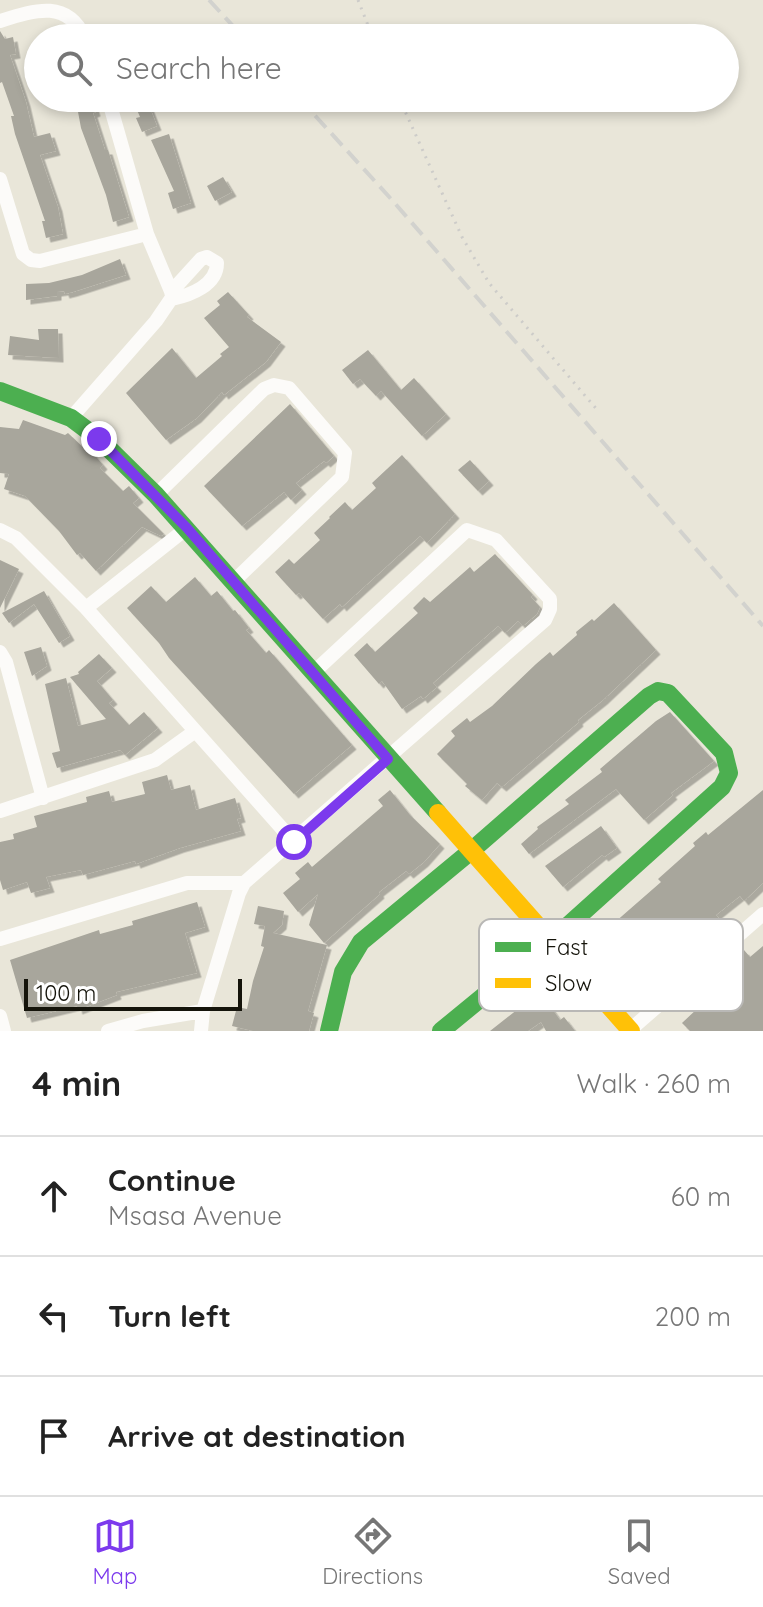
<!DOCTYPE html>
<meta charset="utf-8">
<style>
:root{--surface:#fff;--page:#f2f2f2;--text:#222;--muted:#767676;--line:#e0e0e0;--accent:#7c3aed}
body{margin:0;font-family:Quicksand,sans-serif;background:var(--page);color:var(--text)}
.scale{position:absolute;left:24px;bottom:20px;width:218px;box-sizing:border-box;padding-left:8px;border:4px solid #15140b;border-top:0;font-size:22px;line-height:28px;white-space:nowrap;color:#15140b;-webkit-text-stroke:6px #fff;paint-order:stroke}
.stop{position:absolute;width:24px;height:24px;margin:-18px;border:6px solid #7c3aed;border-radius:50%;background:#fff}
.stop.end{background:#7c3aed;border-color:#fff;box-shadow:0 2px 8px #0008}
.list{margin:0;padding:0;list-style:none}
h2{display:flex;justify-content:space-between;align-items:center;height:104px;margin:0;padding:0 32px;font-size:34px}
h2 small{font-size:26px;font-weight:400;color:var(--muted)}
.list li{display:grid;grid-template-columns:52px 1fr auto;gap:24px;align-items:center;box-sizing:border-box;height:120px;padding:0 32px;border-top:2px solid var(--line)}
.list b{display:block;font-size:30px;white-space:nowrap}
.list p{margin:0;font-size:26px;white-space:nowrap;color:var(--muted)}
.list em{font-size:26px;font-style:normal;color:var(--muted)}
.icon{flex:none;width:44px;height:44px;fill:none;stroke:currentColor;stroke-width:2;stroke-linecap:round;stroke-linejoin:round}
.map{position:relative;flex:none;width:763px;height:1031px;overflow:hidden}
.search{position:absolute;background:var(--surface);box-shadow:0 4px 12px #0003;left:24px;right:24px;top:24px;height:88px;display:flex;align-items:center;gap:20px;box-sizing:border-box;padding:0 28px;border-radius:44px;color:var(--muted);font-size:30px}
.sheet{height:464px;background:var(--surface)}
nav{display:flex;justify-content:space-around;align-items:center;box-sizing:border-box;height:112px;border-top:2px solid var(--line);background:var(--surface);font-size:22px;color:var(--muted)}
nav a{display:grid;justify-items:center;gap:4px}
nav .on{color:var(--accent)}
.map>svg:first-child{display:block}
.building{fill:#a8a69c;filter:url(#shadow)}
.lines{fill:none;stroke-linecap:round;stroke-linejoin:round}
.path{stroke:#cdccc9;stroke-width:3;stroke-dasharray:2 6;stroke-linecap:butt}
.street{stroke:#fcfbf9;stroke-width:14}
.fast{stroke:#4caf50;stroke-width:18}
.slow{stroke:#ffc107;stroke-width:18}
.rail{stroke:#d2d2ce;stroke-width:4;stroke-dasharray:16 8;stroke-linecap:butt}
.route{stroke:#7c3aed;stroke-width:10}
.key{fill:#fff;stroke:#b9b8b6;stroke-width:2}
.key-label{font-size:22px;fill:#15140b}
</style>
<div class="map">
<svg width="763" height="1031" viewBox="0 0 763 1031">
<defs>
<filter id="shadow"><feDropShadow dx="4.5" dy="4.5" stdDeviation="0" flood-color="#0004"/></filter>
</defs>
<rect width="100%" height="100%" fill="#e9e6d9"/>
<path class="building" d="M0,31L5,39L13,37L16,54L10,55L26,102L34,137L50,133L56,151L40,155L58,207L63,234L46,238L42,221H45L15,134L11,116H14L2,82L0,83Z
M85,98H92L96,112L93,113L105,150H108L129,217L113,222L106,195L81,128L76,101Z
M132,98H146L157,126L142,132L136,118L140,117Z
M169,134L191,203L173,209L168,193L174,191L151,140Z
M223,177L232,192L215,201L207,186Z
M120,259L126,275L73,292L65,294L64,291L57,292V296L26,300V284L49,283L82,275Z
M228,292L249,315L247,317L281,342L266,362L224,395L222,392L197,418L166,440L126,393L172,348L196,378L222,356L220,354L229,347L204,318L220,305L217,301Z
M38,329H58L59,358L8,355L10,336L39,340Z
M368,350L401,390L414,378L446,414L422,436L381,391L376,396L360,379L353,384L342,370Z
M290,404L334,456L326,463L324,461L296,483L302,490L291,500L284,492L242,526L204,486Z
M23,420L65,435L68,433L89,453L91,451L103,465L100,468L123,491L129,486L139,498L133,503L164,534L161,536L142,527L96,571L80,553L77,555L59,531L25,496L4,489L9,474L0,473V427L19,429Z
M402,455L455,514L427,543L420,536L342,607L340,604L323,619L299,593L296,595L275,572L289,559L294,564L320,540L314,533L330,518L329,517L345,502L352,510L376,488L372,483Z
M470,460L489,481L478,491L458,470Z
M495,554L533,595L531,597L540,607L537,614L523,626L518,621L505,633L498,626L433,683L437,687L423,699L421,696L402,709L382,681L379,684L354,655L367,643L375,652L418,613L413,608L424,597L430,602L470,567L474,572Z
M0,560L19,569L0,608Z
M195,577L211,596L217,591L233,611L235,610L249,628L246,630L266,653L269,650L352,745L294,794L169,658L159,643L127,608L151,586L166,602Z
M44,591L70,636L59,643L34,604L9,623L2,613Z
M614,603L656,650L603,700L578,720L579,722L502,787L497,783L482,800L465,786L467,784L437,754L455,736L451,731L467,718L470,722L492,706L536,664L550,652L553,656L577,635L576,632L592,619L594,621Z
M41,647L47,666L32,676L24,652Z
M99,654L112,668L97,681L113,700L109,703L129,725L144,712L158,728L125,755L120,750L57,768L52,753L60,751L45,684L66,678L78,726L106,719L70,677L79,674L78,672Z
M670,712L714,761L671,793L673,795L644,820L616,789L529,854L521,844L538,829L537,827L569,804L565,800L602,772L600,769L656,721Z
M167,775L171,790L190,785L196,810L235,798L241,818L237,819L241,831L180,848L136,864L135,861L83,875L81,870L46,877L50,888L31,893L27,882L3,890L0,880V842L14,839L13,834L37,827L34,816L87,802L86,797L109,791L112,802L145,794L142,782Z
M390,790L410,815L440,844L424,862L409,874L406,871L379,892L380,894L324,943L309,925L318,894L298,912L283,893L300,879L295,873L308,862L312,867L383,806L378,800Z
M763,790V883L744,901L740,896L716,915L722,922L703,937L700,934L684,946L656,969L660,973L645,984L620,952L617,955L596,932L610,919L614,923L661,882L658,879L695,846L693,843L706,832L708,835Z
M601,826L617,848L604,857L602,855L563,887L545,866Z
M197,902L205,927L185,933L197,973L116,992L117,995L78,1010L77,1006L27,1018L10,960L99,930L100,934L133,925L132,921Z
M258,906L284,911L282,925L273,933L327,945L308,1011L314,1013L309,1031H253L232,1026L237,1007L247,1009L253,981L264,947L261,946L265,926L254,924Z
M763,946V1031H690L682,1023L698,1008L695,1003L718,987L715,983L732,968L728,963L744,950L750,957Z
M538,989L560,1020L564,1017L575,1031H546L541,1022L528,1031H490L527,1002L524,999Z"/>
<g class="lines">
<path class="path" d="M358,0L373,38
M399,98L462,237L489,283L599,412"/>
<path class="street" d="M0,21C38,9 67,0 85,38
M0,179L23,254L31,260L40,261L147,234
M171,292L201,259L207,257L217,263C217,285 191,295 172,299
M71,418L156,321L173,296L147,234L108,98
M156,495L264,389L274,385L289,388L345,453L342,477L234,581
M0,530L16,538L86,608L294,842
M86,608L187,528
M0,652L6,662L43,798
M0,811L155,760L194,732
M0,939L187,883H244
M0,1016L4,1031
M630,1030L763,914
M108,1031L143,1021L203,1011
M201,1031L203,1011L239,893L244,883L545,620L550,609V599L496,540L467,530L314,672"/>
<path class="fast" d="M0,391L71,418L99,439L156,495L438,813
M329,1031L343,972L361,942L471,851L649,696L658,691L668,693L724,753L729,773L722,787L552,940L441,1031"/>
<path class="slow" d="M438,813L631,1031"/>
<path class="rail" d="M209,0L244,38
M299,98L392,200L763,626"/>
</g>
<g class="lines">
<path class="route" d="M99,439L187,528L388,759L294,842"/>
</g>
<rect x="479" y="919" width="264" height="92" rx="12" class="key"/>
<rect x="495" y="942" width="36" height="10" fill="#4caf50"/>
<rect x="495" y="978" width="36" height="10" fill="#ffc107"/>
<g class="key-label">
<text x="545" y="955">Fast</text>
<text x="545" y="991">Slow</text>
</g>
</svg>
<div class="scale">100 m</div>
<div class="stop" style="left:294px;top:842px"></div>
<div class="stop end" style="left:99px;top:439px"></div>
<div class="search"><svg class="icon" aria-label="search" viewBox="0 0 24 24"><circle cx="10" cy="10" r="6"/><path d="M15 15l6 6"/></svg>Search here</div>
</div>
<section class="sheet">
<h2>4 min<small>Walk · 260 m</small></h2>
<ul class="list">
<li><svg class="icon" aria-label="ahead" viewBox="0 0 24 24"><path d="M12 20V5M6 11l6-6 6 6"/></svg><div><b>Continue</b><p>Msasa Avenue</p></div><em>60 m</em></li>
<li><svg class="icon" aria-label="left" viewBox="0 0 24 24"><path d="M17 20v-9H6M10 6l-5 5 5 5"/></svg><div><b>Turn left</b></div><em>200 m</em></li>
<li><svg class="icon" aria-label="arrive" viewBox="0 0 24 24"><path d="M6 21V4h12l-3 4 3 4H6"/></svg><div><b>Arrive at destination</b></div></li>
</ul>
</section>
<nav>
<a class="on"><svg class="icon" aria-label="map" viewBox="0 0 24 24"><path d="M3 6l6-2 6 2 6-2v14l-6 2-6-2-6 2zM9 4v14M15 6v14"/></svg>Map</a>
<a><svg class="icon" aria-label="directions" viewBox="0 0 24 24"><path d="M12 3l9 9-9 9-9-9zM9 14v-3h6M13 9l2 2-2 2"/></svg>Directions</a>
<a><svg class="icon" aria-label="saved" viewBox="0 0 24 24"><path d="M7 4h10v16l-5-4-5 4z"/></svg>Saved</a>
</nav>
